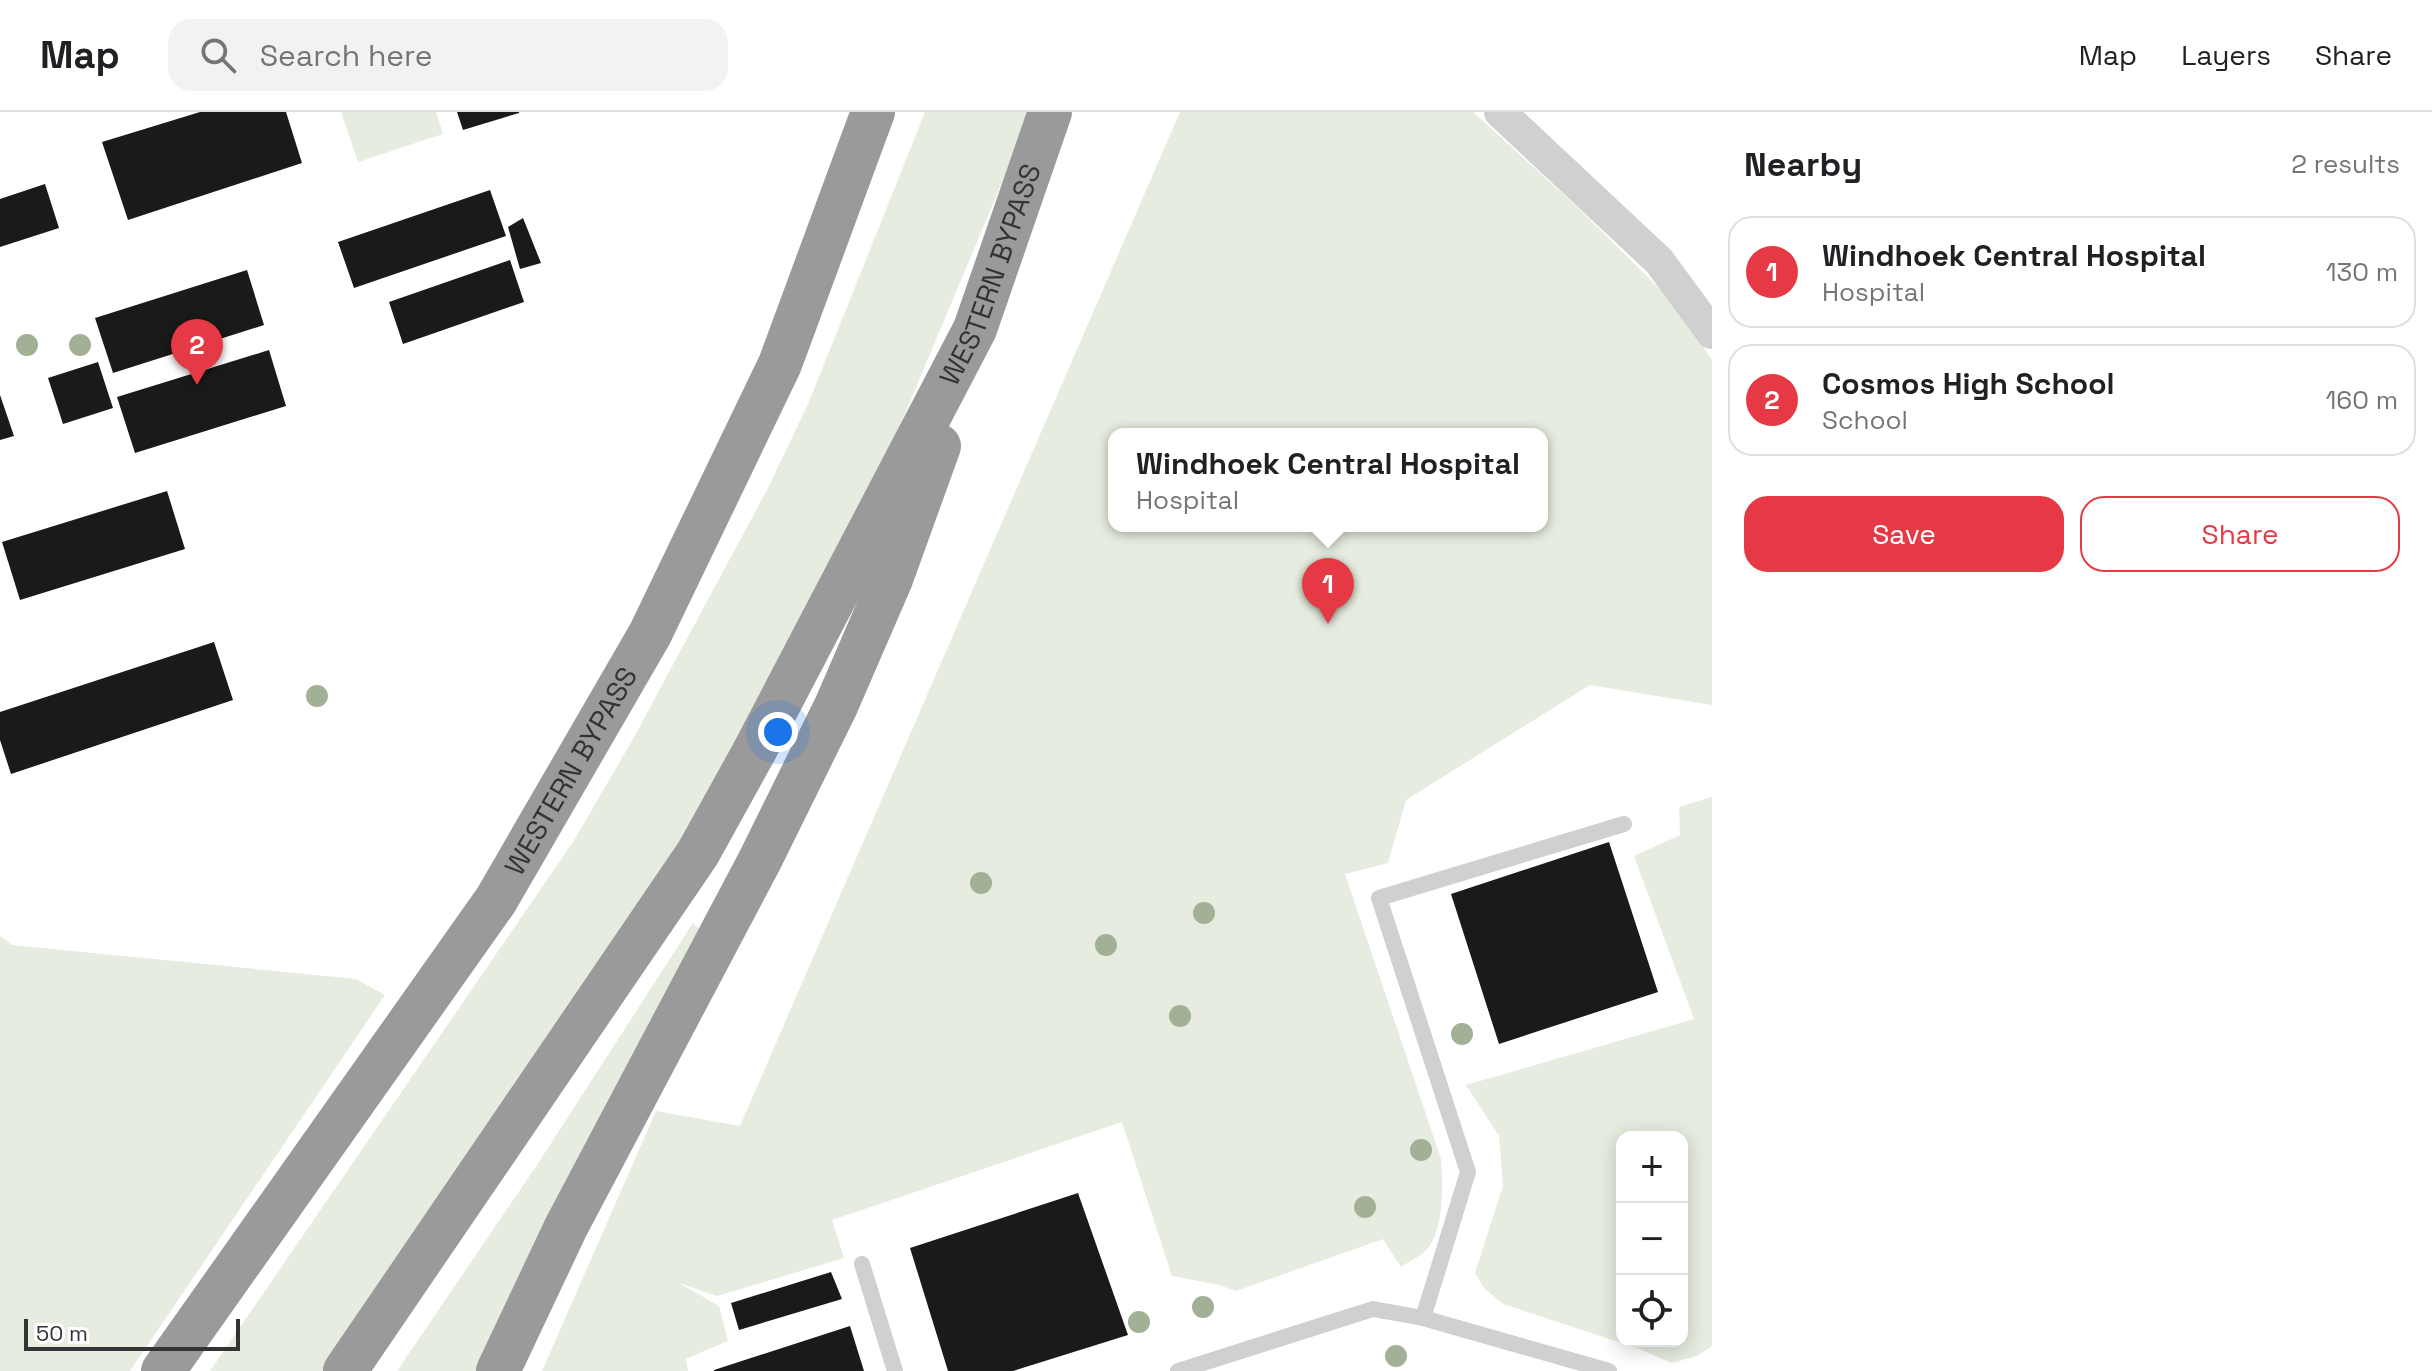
<!DOCTYPE html>
<meta charset="utf-8">
<style>
:root{--surface:#fff;--page:#f2f2f2;--text:#202124;--muted:#757577;--line:#e0e0e0;--accent:#e63946}
body{margin:0;font-family:"Space Grotesk",sans-serif;background:var(--page);color:var(--text)}
.controls{position:absolute;right:24px;bottom:24px;display:grid;overflow:hidden;border-radius:16px;box-shadow:0 4px 20px #0003}
.controls button{width:72px;height:72px;display:grid;place-items:center;padding:0;border:0;border-bottom:2px solid var(--line);background:var(--surface);color:var(--text);font:40px sans-serif}
.scale{position:absolute;left:24px;bottom:20px;width:216px;box-sizing:border-box;padding-left:8px;border:4px solid #333;border-top:0;font-size:22px;line-height:28px;white-space:nowrap;color:#333;-webkit-text-stroke:6px #fff;paint-order:stroke}
.you{position:absolute;left:778px;top:620px;width:28px;height:28px;margin:-20px;border:6px solid #fff;border-radius:50%;background:#1a73e8;box-shadow:0 0 0 12px #1a73e833}
.badge{display:grid;place-items:center;width:52px;height:52px;border-radius:50%;background:var(--accent);color:#fff;font-size:26px;font-weight:700}
.pin{position:absolute;translate:-50% -66px;filter:drop-shadow(0 2px 4px #0008)}
.pin::after{content:'';position:absolute;top:42px;width:28px;height:24px;background:inherit;clip-path:polygon(0 0,100% 0,50% 100%)}
.popup{position:absolute;left:1108px;top:316px;width:440px;height:104px;box-sizing:border-box;display:grid;place-content:center;border-radius:16px;background:var(--surface);filter:drop-shadow(0 2px 6px #0005);font-size:26px;white-space:nowrap;color:var(--muted)}
.popup b{font-size:30px;color:var(--text)}
.popup::after{content:'';position:absolute;left:50%;top:100%;margin-left:-16px;border:16px solid transparent;border-top-color:var(--surface)}
.list{margin:0;padding:0;list-style:none}
h2{display:flex;justify-content:space-between;align-items:center;height:104px;margin:0;padding:0 32px;font-size:34px}
h2 small{font-size:26px;font-weight:400;color:var(--muted)}
.list li{display:grid;grid-template-columns:52px 1fr auto;gap:24px;align-items:center;box-sizing:border-box;height:112px;margin:0 16px 16px;padding:0 16px;border:2px solid var(--line);border-radius:24px}
.list b{display:block;font-size:30px;white-space:nowrap}
.list p{margin:0;font-size:26px;white-space:nowrap;color:var(--muted)}
.list em{font-size:26px;font-style:normal;color:var(--muted)}
.actions{display:flex;gap:16px;padding:24px 32px}
.actions a{flex:1;padding:18px 0;border:2px solid var(--accent);border-radius:24px;text-align:center;font-size:28px;color:var(--accent)}
.actions .main{background:var(--accent);color:#fff}
.icon{flex:none;width:44px;height:44px;fill:none;stroke:currentColor;stroke-width:2;stroke-linecap:round;stroke-linejoin:round}
.map{position:relative;flex:none;width:1712px;height:1259px;overflow:hidden}
header{display:flex;align-items:center;gap:48px;box-sizing:border-box;height:112px;padding:0 40px;background:var(--surface);border-bottom:2px solid var(--line)}
header strong{font-size:38px}
nav{display:flex;gap:44px;margin-inline-start:auto;font-size:28px}
.search{width:560px;height:72px;background:var(--page);display:flex;align-items:center;gap:20px;box-sizing:border-box;padding:0 28px;border-radius:24px;color:var(--muted);font-size:30px}
main{display:flex}
aside{flex:1;background:var(--surface)}
.map>svg:first-child{display:block}
.green{fill:#e6ecdf;fill-rule:evenodd}
.building{fill:#1a1a1a}
.lines{fill:none;stroke-linecap:round;stroke-linejoin:round}
.lane{stroke:#d0d0d0;stroke-width:16}
.street{stroke:#d0d0d0;stroke-width:32}
.highway{stroke:#9a9a9a;stroke-width:44}
.tree{fill:#a2b095}
.labels{text-anchor:middle;dominant-baseline:central;stroke-width:8;stroke-linejoin:round;paint-order:stroke}
.street-label{font-size:28px;fill:#333;stroke:#fff}
</style>
<header>
<strong>Map</strong>
<div class="search"><svg class="icon" aria-label="search" viewBox="0 0 24 24"><circle cx="10" cy="10" r="6"/><path d="M15 15l6 6"/></svg>Search here</div>
<nav><a>Map</a><a>Layers</a><a>Share</a></nav>
</header>
<main>
<div class="map">
<svg width="1712" height="1259" viewBox="0 0 1712 1259">
<rect width="100%" height="100%" fill="#fff"/>
<path class="green" d="M341,0H436L443,22L358,50Z
M925,0H1028L1008,56L894,328L706,690L326,1259H210L573,730L633,627L768,376L808,292Z
M1180,0H1473L1576,94L1676,193L1712,248V593L1590,573L1406,688L1388,751L1345,762L1441,1047C1443,1071 1444,1117 1428,1136C1422,1144 1408,1150 1401,1155L1383,1127L1236,1179L1219,1173L1172,1164L1122,1010L832,1108L844,1146L717,1184L679,1171L719,1194L728,1229L686,1247L688,1259H542L656,999L740,1014ZM1114,322H1542V414H1114Z
M1712,685V1234L1697,1244L1671,1251L1640,1237L1503,1192L1484,1176L1475,1161L1503,1074L1499,1024L1466,973L1694,907L1634,744L1680,723L1679,695ZM1622,1025H1682V1229H1622Z
M693,811L705,823L479,1259H397L537,1053Z
M0,824L12,833L356,867L385,883L130,1259H0Z"/>
<path class="building" d="M200,0H286L302,51L128,108L102,30Z
M457,0H519V1L463,18Z
M45,72L59,116L0,135V87Z
M490,78L506,124L354,176L338,130Z
M523,106L541,151L520,157L508,115Z
M510,148L524,190L403,232L389,190Z
M247,158L264,213L113,261L95,206Z
M269,238L286,294L135,341L117,285Z
M98,250L113,296L63,312L48,266Z
M0,283L14,324L0,328Z
M167,379L185,437L20,488L2,430Z
M214,530L233,588L11,662L0,628V600Z
M1609,730L1658,880L1499,932L1451,782Z
M1078,1081L1128,1223L1013,1259H948L910,1136Z
M831,1160L842,1187L739,1218L731,1191Z
M850,1214L864,1259H714V1258Z"/>
<g class="lines">
<path class="lane" d="M862,1152L895,1259
M1423,1206L1609,1259
M1178,1259L1373,1197L1423,1206L1468,1060L1379,786L1624,712"/>
<path class="street" d="M1500,0L1659,149L1712,221"/>
<g class="highway">
<path id="s1" d="M163,1259L496,788L650,522L780,252L873,0"/>
<path id="s2" d="M345,1259L698,741L755,638L975,217L1050,0"/>
<path d="M498,1259L566,1115L760,748L836,594L891,467L939,334"/>
</g>
</g>
<g class="tree">
<circle cx="27" cy="233" r="11"/>
<circle cx="80" cy="233" r="11"/>
<circle cx="317" cy="584" r="11"/>
<circle cx="981" cy="771" r="11"/>
<circle cx="1204" cy="801" r="11"/>
<circle cx="1106" cy="833" r="11"/>
<circle cx="1180" cy="904" r="11"/>
<circle cx="1462" cy="922" r="11"/>
<circle cx="1421" cy="1038" r="11"/>
<circle cx="1365" cy="1095" r="11"/>
<circle cx="1203" cy="1195" r="11"/>
<circle cx="1139" cy="1210" r="11"/>
<circle cx="1396" cy="1244" r="11"/>
</g>
<g class="labels">
<g class="street-label">
<text stroke="none"><textPath href="#s2" startOffset="1276">WESTERN BYPASS</textPath></text>
<text stroke="none"><textPath href="#s1" startOffset="726">WESTERN BYPASS</textPath></text>
</g>
</g>
</svg>
<div class="controls">
<button>+</button>
<button>−</button>
<button><svg class="icon" aria-label="locate" viewBox="0 0 24 24"><circle cx="12" cy="12" r="6"/><path d="M12 2v4M12 18v4M2 12h4M18 12h4"/></svg></button>
</div>
<div class="scale">50 m</div>
<div class="you"></div>
<div class="pin badge" style="left:1328px;top:512px">1</div>
<div class="popup"><b>Windhoek Central Hospital</b>Hospital</div>
<div class="pin badge" style="left:197px;top:273px">2</div>
</div>
<aside>
<h2>Nearby<small>2 results</small></h2>
<ul class="list">
<li><span class="badge">1</span><div><b>Windhoek Central Hospital</b><p>Hospital</p></div><em>130 m</em></li>
<li><span class="badge">2</span><div><b>Cosmos High School</b><p>School</p></div><em>160 m</em></li>
</ul>
<div class="actions"><a class="main">Save</a><a>Share</a></div>
</aside>
</main>
